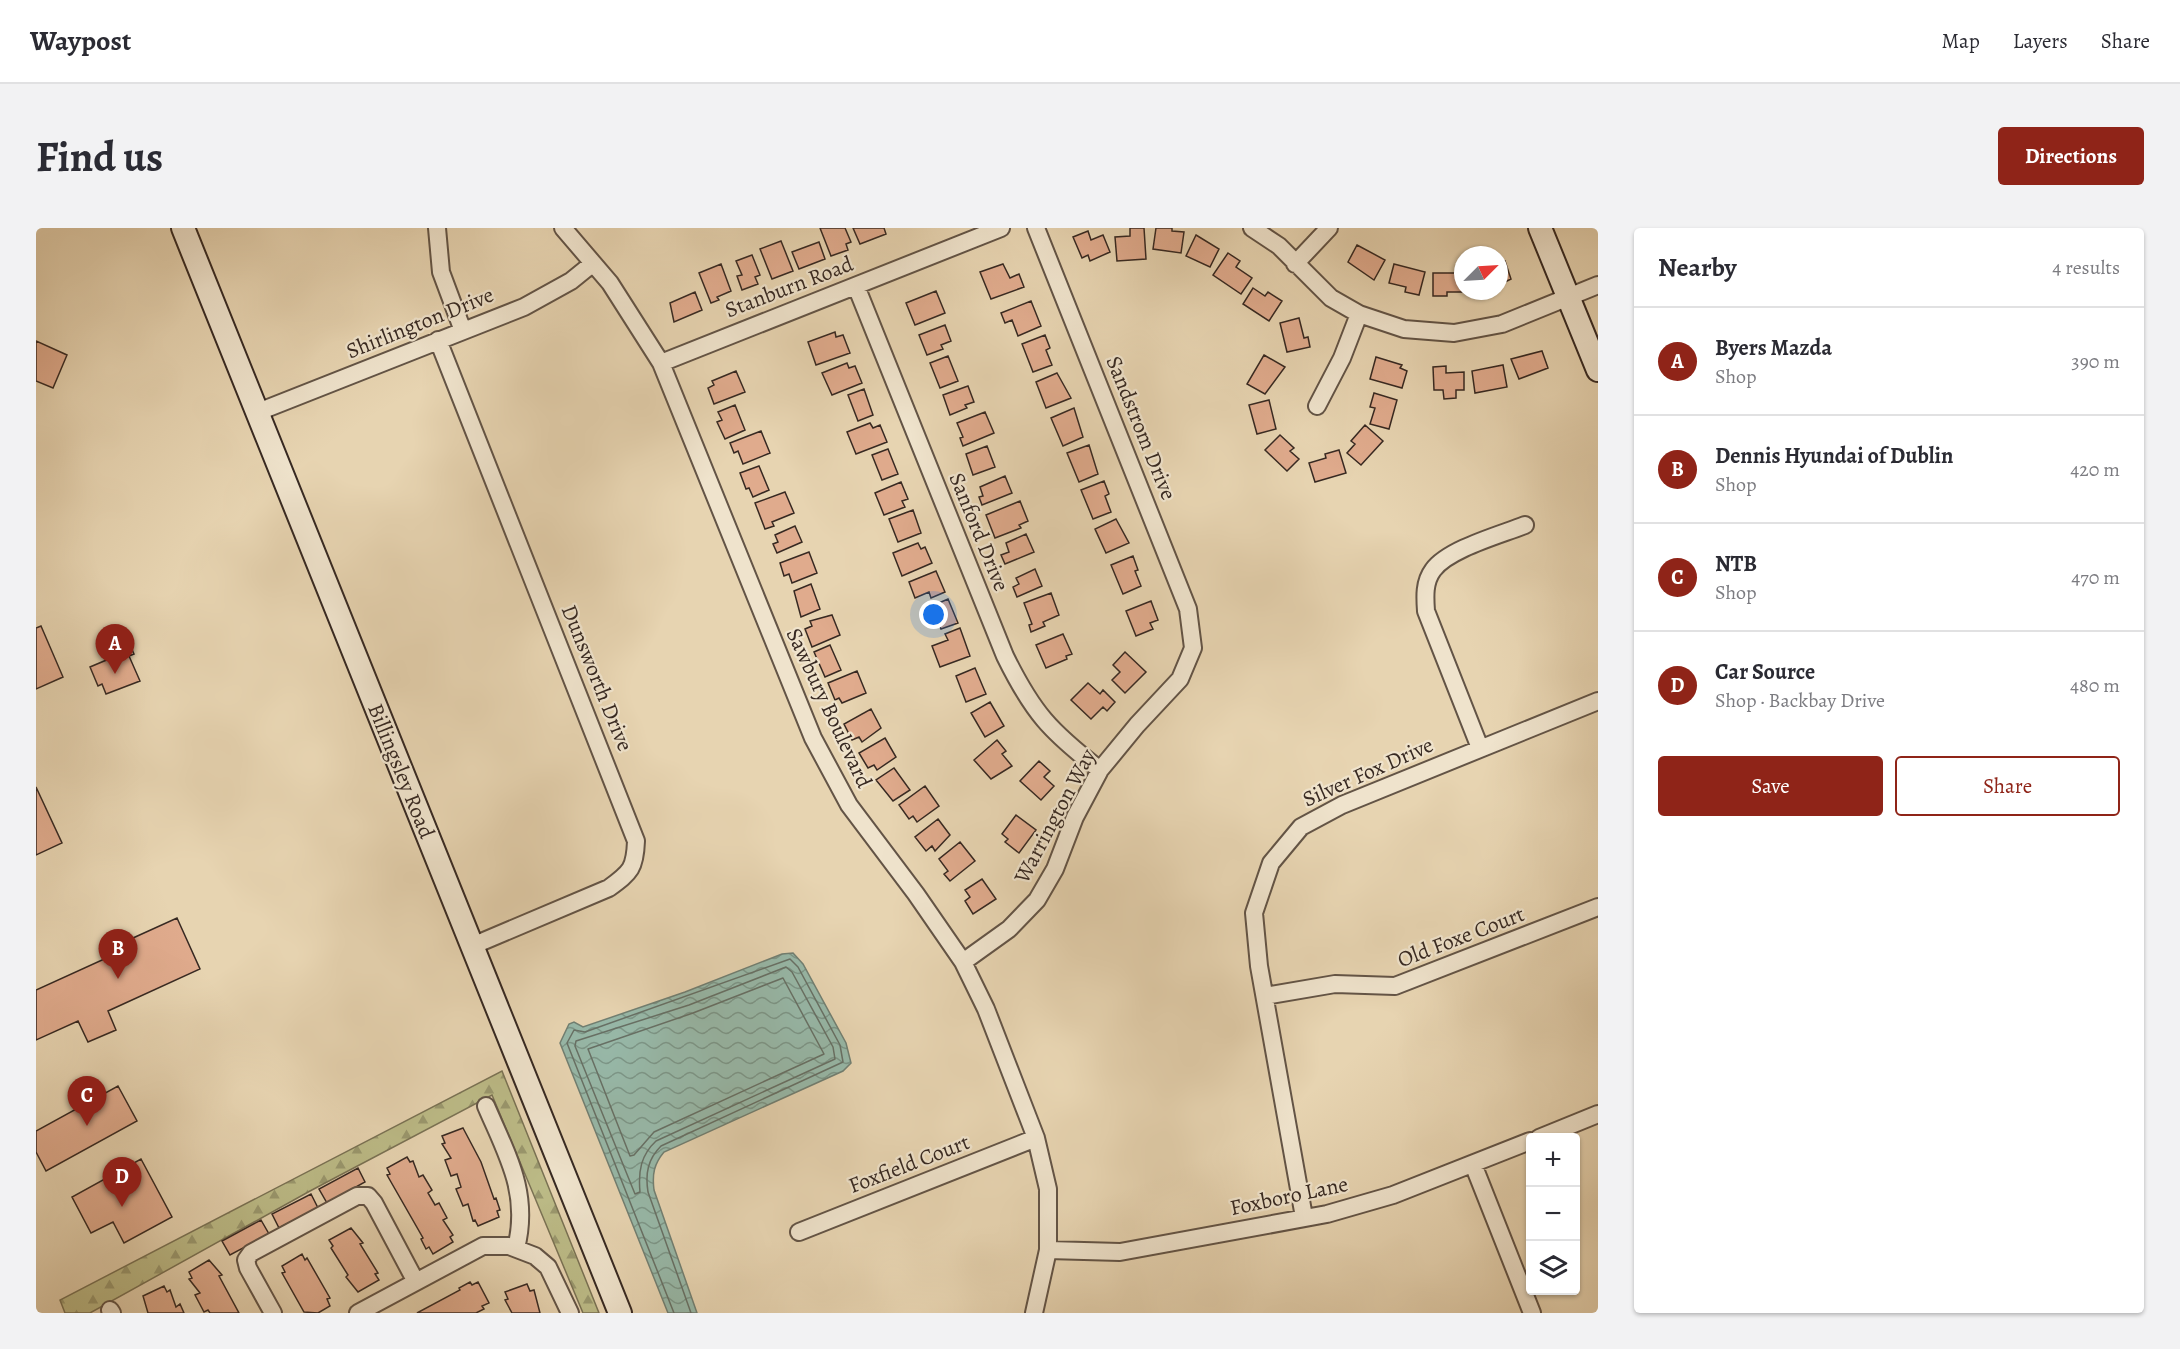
<!DOCTYPE html>
<meta charset="utf-8">
<style>
:root{--surface:#fff;--page:#f2f2f3;--text:#2b2b33;--muted:#7c7c81;--line:#e1e1e2;--accent:#8f2418}
body{margin:0;font-family:Alegreya,serif;background:var(--page);color:var(--text)}
.controls{position:absolute;right:18px;bottom:18px;display:grid;overflow:hidden;border-radius:6px;box-shadow:0 2px 4px #0004}
.controls button{width:54px;height:54px;display:grid;place-items:center;padding:0;border:0;border-bottom:2px solid var(--line);background:var(--surface);color:var(--text);font:30px sans-serif}
.compass{position:absolute;left:1418px;top:18px;width:54px;height:54px;border-radius:50%;background:var(--surface);box-shadow:0 2px 4px #0004;rotate:66deg}
.you{position:absolute;left:898px;top:387px;width:21px;height:21px;margin:-15px;border:4px solid #fff;border-radius:50%;background:#1a73e8;box-shadow:0 0 0 9px #1a73e833}
.badge{display:grid;place-items:center;width:39px;height:39px;border-radius:50%;background:var(--accent);color:#fff;font-size:20px;font-weight:700}
.pin{position:absolute;translate:-50% -50px;filter:drop-shadow(0 2px 3px #0008)}
.pin::after{content:'';position:absolute;top:32px;width:21px;height:18px;background:inherit;clip-path:polygon(0 0,100% 0,50% 100%)}
.list{margin:0;padding:0;list-style:none}
h2{display:flex;justify-content:space-between;align-items:center;height:78px;margin:0;padding:0 24px;font-size:26px}
h2 small{font-size:20px;font-weight:400;color:var(--muted)}
.list li{display:grid;grid-template-columns:39px 1fr auto;gap:18px;align-items:center;box-sizing:border-box;height:108px;padding:0 24px;border-top:2px solid var(--line)}
.list b{display:block;font-size:22px;white-space:nowrap}
.list p{margin:0;font-size:20px;white-space:nowrap;color:var(--muted)}
.list em{font-size:20px;font-style:normal;color:var(--muted)}
.actions{display:flex;gap:12px;padding:18px 24px}
.actions a{flex:1;padding:14px 0;border:2px solid var(--accent);border-radius:6px;text-align:center;font-size:21px;color:var(--accent)}
.actions .main{background:var(--accent);color:#fff}
.icon{flex:none;width:33px;height:33px;fill:none;stroke:currentColor;stroke-width:2;stroke-linecap:round;stroke-linejoin:round}
.map{position:relative;flex:none;width:1562px;height:1085px;overflow:hidden;border-radius:6px}
header{display:flex;align-items:center;gap:36px;box-sizing:border-box;height:84px;padding:0 30px;background:var(--surface);border-bottom:2px solid var(--line)}
header strong{font-size:28px}
nav{display:flex;gap:33px;margin-inline-start:auto;font-size:21px}
.intro{display:flex;align-items:center;justify-content:space-between;box-sizing:border-box;height:144px;padding:0 36px}
h1{margin:0;font-size:42px}
.button{padding:15px 27px;border-radius:6px;background:var(--accent);color:#fff;font-size:21px;font-weight:700}
main{display:flex;gap:36px;padding:0 36px}
aside{flex:1;background:var(--surface);border-radius:6px;box-shadow:0 2px 4px #0004}
.map>svg:first-child{display:block}
.forest{fill:url(#forest-firs);stroke:#7a7254;stroke-width:1.5}
.water{fill:url(#water-waves);stroke:#717f72;stroke-width:1.5}
.lines{fill:none;stroke-linecap:round;stroke-linejoin:round}
.shore{stroke:#677065;stroke-width:1.5}
.building{fill:#e0ab8d;stroke:#372922;stroke-width:1.5}
.street-casing{stroke:#635446;stroke-width:20}
.secondary-casing{stroke:#372922;stroke-width:26}
.street{stroke:#efe3cc;stroke-width:16}
.secondary{stroke:#efe3cc;stroke-width:22}
.labels{text-anchor:middle;dominant-baseline:central;stroke-width:4.5;stroke-linejoin:round;paint-order:stroke}
.street-label{font-size:22px;fill:#372922;stroke:#efe3cc}
</style>
<header>
<strong>Waypost</strong>
<nav><a>Map</a><a>Layers</a><a>Share</a></nav>
</header>
<div class="intro"><h1>Find us</h1><a class="button">Directions</a></div>
<main>
<div class="map">
<svg width="1562" height="1085" viewBox="0 0 1562 1085">
<defs>
<pattern id="forest-firs" width="22" height="20" patternUnits="userSpaceOnUse" patternTransform="scale(1.5)"><rect width="22" height="20" fill="#bcbb87"/><path d="M5 1l3.5 6h-7zM16 11l3.5 6h-7z" fill="#9a986e"/></pattern>
<pattern id="water-waves" width="16" height="10" patternUnits="userSpaceOnUse" patternTransform="scale(1.5)"><rect width="16" height="10" fill="#97b8a8"/><path d="M0 5q4-4 8 0t8 0" fill="none" stroke="#7c9688"/></pattern>
</defs>
<rect width="100%" height="100%" fill="#e7d4b1"/>
<filter id="stains"><feTurbulence type="fractalNoise" baseFrequency=".00333" numOctaves="4"/><feColorMatrix values="0 0 0 0 .2 0 0 0 0 .09 0 0 0 0 .02 0 0 0 .5 -.17"/></filter>
<radialGradient id="worn" r=".72"><stop offset=".6" stop-color="#630" stop-opacity="0"/><stop offset="1" stop-color="#630" stop-opacity=".3"/></radialGradient>
<path class="forest" d="M466,843L563,1085H547L456,867L274,963L54,1085H29L24,1072Z"/>
<path class="water" d="M757,725L767,736L810,815L815,835L807,843L628,924C618,936 616,946 618,962L661,1085H632L524,815L533,796L538,794L547,799L649,764L746,726Z"/>
<g class="lines">
<path class="shore" d="M750,739L756,744L797,819L799,831L620,913C605,927 602,943 604,964L599,966L539,818L540,813L653,777Z
M747,750L788,826L618,904L598,927L594,928L552,821L657,785Z
M638,1085L531,815L538,802L549,804L754,731L762,739L804,817L807,834L625,918C612,931 609,945 612,964L655,1085"/>
</g>
<path class="building" d="M784,0H809L815,14L810,16L812,22L795,28Z
M817,0H848L850,6L824,16Z
M1094,0H1108L1110,31L1081,33L1079,9L1094,8Z
M1120,0H1136V3L1148,4L1145,25L1117,21Z
M1052,3L1055,12L1067,7L1074,24L1054,33L1052,27L1046,30L1037,9Z
M1160,7L1183,21L1174,39L1150,28Z
M745,13L757,43L736,51L724,21Z
M783,14L789,31L763,41L756,24Z
M1321,17L1349,32L1338,52L1312,34Z
M1192,25L1204,33L1200,39L1216,50L1205,66L1177,47Z
M716,27L724,47L719,49L722,56L706,62L701,48L706,47L700,33Z
M1469,33L1475,51L1463,57V35Z
M685,36L695,63L681,69L683,72L675,75L663,45Z
M967,36L974,50L983,46L988,59L955,71L944,44Z
M1358,36L1389,44L1383,67L1369,64L1370,59L1353,55Z
M1397,45H1427L1428,64H1411V68H1397Z
M1217,60L1229,68L1232,64L1246,73L1233,93L1207,76Z
M900,63L909,85L879,97L870,75Z
M659,64L666,82L638,94L634,75Z
M995,73L1005,98L982,108L976,92L969,95L965,85Z
M1263,90L1268,110L1272,109L1274,119L1251,124L1244,95Z
M909,97L915,113L905,117L907,121L891,127L883,107Z
M799,104L800,109L807,107L814,125L780,137L772,114Z
M1009,107L1014,120L1010,122L1016,137L997,144L986,116Z
M0,113L31,127L17,160L0,153Z
M1506,123L1512,140L1483,151L1475,131Z
M1228,127L1249,139L1229,166L1211,156Z
M912,128L922,153L904,160L894,135Z
M1340,129L1366,137L1364,140L1371,143L1366,160L1334,151Z
M811,135L813,140L819,138L826,155L796,167L786,145Z
M1467,137L1471,159L1439,165L1436,143Z
M1410,138V145L1428,144V162H1420V170L1408,171L1407,162H1398L1397,139Z
M700,143L709,164L678,176L672,160L678,157L676,153Z
M1021,145L1035,170L1010,180L1000,154Z
M932,158L938,174L929,177L931,180L914,187L907,167Z
M828,161L837,187L822,193L812,167Z
M1338,165L1361,172L1353,201L1334,196L1339,180L1334,179Z
M1233,172L1240,201L1221,206L1213,177Z
M699,177L709,202L689,211L681,194L686,192L682,184Z
M1038,180L1047,209L1027,218L1015,190Z
M949,184L958,205L927,218L924,210L927,209L921,195Z
M834,195L837,200L844,197L851,214L820,226L811,204Z
M1329,197L1347,213L1325,237L1311,225L1319,216L1315,213Z
M725,203L734,225L707,236L702,223L698,225L694,215Z
M1244,207L1258,220L1254,223L1263,231L1251,243L1229,222Z
M1053,217L1062,246L1043,254L1031,225Z
M951,218L959,239L937,247L930,226Z
M852,221L862,246L846,252L836,227Z
M1303,222L1310,245L1279,254L1273,235L1290,230L1289,226Z
M723,238L733,262L717,269L713,260L710,261L704,245Z
M969,248L976,265L946,277L943,269L947,268L944,259Z
M1068,253L1073,266L1069,268L1075,284L1057,291L1045,262Z
M865,254L872,271L866,273L869,279L848,287L839,265Z
M749,264L758,285L736,294L738,298L729,301L719,275Z
M984,273L992,293L983,297L985,300L959,310L950,287Z
M877,282L885,305L862,314L853,291Z
M1080,291L1093,315L1070,325L1059,301Z
M759,298L766,314L741,325L737,316L742,314L739,307Z
M990,306L998,324L969,336L965,327L973,324L970,315Z
M882,315L885,321L889,319L896,335L866,348L857,325Z
M773,324L781,345L756,355L753,346L748,348L744,335Z
M1097,328L1102,342L1099,343L1105,358L1087,366L1075,337Z
M999,341L1006,358L981,369L977,359L983,356L980,350Z
M900,343L909,364L895,370L893,364L879,370L873,354Z
M775,356L784,381L765,389L758,363Z
M1015,365L1023,387L1007,394L1009,398L995,404L993,397L996,396L988,375Z
M912,371L922,395L905,401L896,378Z
M1115,373L1122,392L1114,395L1117,401L1100,408L1090,383Z
M796,387L804,407L776,419L769,401L776,398L774,393Z
M5,398L27,449L0,461V400Z
M924,400L934,428L904,439L896,418L912,412L909,406Z
M1027,406L1036,426L1030,428L1031,431L1010,440L1000,417Z
M794,417L805,442L789,449L778,424Z
M95,419L98,426L93,428L104,453L70,466L66,456L62,458L54,439L87,425L86,423Z
M1089,424L1110,444L1089,465L1076,452L1084,444L1077,437Z
M939,440L950,466L930,474L920,448Z
M821,443L830,465L806,475L803,470L799,472L792,455Z
M1052,455L1064,466L1067,462L1079,474L1071,483L1067,479L1055,491L1035,472Z
M954,474L968,498L949,509L935,485Z
M835,481L845,500L826,514L823,509L816,512L808,496Z
M849,510L860,529L841,542L838,537L832,540L823,525Z
M961,512L970,523L966,526L976,538L955,551L938,532Z
M1003,533L1014,543L1008,549L1018,558L1005,572L984,553Z
M858,540L874,562L857,573L840,552Z
M889,558L903,578L881,594L877,588L873,591L863,577Z
M0,559L26,615L0,627Z
M980,587L1000,602L983,625L969,614L972,611L966,606Z
M902,591L914,607L899,623L896,618L890,623L879,609Z
M924,614L939,633L914,653L908,646L912,643L903,631Z
M946,651L960,671L937,686L929,673L934,669L929,662Z
M141,690L164,741L72,783L80,802L52,814L42,793L0,812V762L99,717L97,710Z
M82,858L101,893L10,943L0,924V903Z
M427,900L445,934L458,971L460,970L464,982L461,983L463,989L442,998L439,992L437,993L432,976L427,978L420,961L425,959L421,946L415,948L409,932L415,930L406,916L409,915L406,908Z
M371,929L374,934L377,933L383,949L387,947L396,962L392,965L399,977L403,975L411,990L407,992L417,1007L414,1009L417,1014L397,1026L393,1019L390,1021L385,1011L387,1010L351,947L354,946L351,940Z
M105,931L136,989L88,1015L77,994L55,1005L36,969Z
M322,940L329,954L291,975L283,961Z
M275,966L282,980L243,1000L236,986Z
M225,992L233,1006L194,1027L186,1013Z
M315,1000L327,1015L324,1016L342,1045L339,1046L343,1052L322,1064L310,1049L312,1047L295,1020L297,1018L293,1012Z
M266,1026L269,1032L271,1030L294,1070L291,1071L294,1078L282,1085L268,1084L246,1045L249,1044L246,1038Z
M173,1032L186,1047L183,1048L203,1085H174L172,1082L168,1084L159,1067L164,1065L153,1051L156,1050L153,1044Z
M434,1054L436,1057L442,1054L453,1075L446,1078L448,1081L440,1085H381L424,1062L423,1060Z
M491,1056L494,1063L498,1062L504,1085H476L469,1072L472,1071L469,1064Z
M128,1058L131,1064L134,1062L140,1079L144,1076L148,1085H112L107,1068Z"/>
<g class="lines">
<defs>
<path id="street" d="M401,0L405,44L427,103
M527,0L574,55L625,135L777,510L813,577L880,666L927,734L950,781L1000,910L1012,961V1022L998,1085
M1216,0L1243,18L1295,70L1323,86L1368,101L1418,105L1466,96L1562,57
M1259,36L1293,0
M820,58L969,428C997,485 1014,503 1064,542
M402,112L600,613C599,640 595,644 573,660L436,718
M625,135L965,0
M1281,178L1306,130L1323,86
M222,184L488,79L535,53L556,36
M1444,520L1390,383C1389,369 1388,354 1397,342C1412,321 1464,307 1489,297
M927,734L973,701L1001,672L1019,641L1039,589L1064,542L1101,497L1144,451L1157,420L1152,381L1000,0
M1229,768L1299,756L1359,758L1562,679
M450,878C471,927 494,965 480,1020
M1503,910L1562,886
M1437,936L1496,1085
M1268,989L1223,738L1218,685L1235,635L1265,599L1306,577L1562,473
M763,1004L1000,910
M1012,1022L1084,1024L1291,986L1357,967L1494,913
M74,1082L76,1085
M237,1085L212,1040L210,1032L215,1025L321,968H332L338,975L380,1054
M322,1085L447,1018H473L499,1028L512,1039L534,1085"/>
<path id="secondary" d="M147,0L584,1085
M1504,0L1562,142"/>
</defs>
<use href="#street" class="street-casing"/>
<use href="#secondary" class="secondary-casing"/>
<use href="#street" class="street"/>
<use href="#secondary" class="secondary"/>
</g>
<g class="labels">
<g class="street-label">
<text transform="translate(753 59) rotate(-21)">Stanburn Road</text>
<text transform="translate(384 95) rotate(-22)">Shirlington Drive</text>
<text transform="translate(1105 200) rotate(68)">Sandstrom Drive</text>
<text transform="translate(943 304) rotate(68)">Sanford Drive</text>
<text transform="translate(561 450) rotate(68)">Dunsworth Drive</text>
<text transform="translate(793 480) rotate(65)">Sawbury Boulevard</text>
<text transform="translate(365 543) rotate(68)">Billingsley Road</text>
<text transform="translate(1332 544) rotate(-24)">Silver Fox Drive</text>
<text transform="translate(1019 588) rotate(-62)">Warrington Way</text>
<text transform="translate(1425 709) rotate(-21)">Old Foxe Court</text>
<text transform="translate(873 936) rotate(-21)">Foxfield Court</text>
<text transform="translate(1253 968) rotate(-12)">Foxboro Lane</text>
</g>
</g>
<rect width="100%" height="100%" filter="url(#stains)"/>
<rect width="100%" height="100%" fill="url(#worn)"/>
</svg>
<div class="controls">
<button>+</button>
<button>−</button>
<button><svg class="icon" aria-label="layers" viewBox="0 0 24 24"><path d="M12 4l9 5-9 5-9-5zM3 14l9 5 9-5"/></svg></button>
</div>
<svg class="compass" viewBox="-18 -18 36 36"><path d="M0-13l5 13h-10z" fill="#e53935"/><path d="M0 13l5-13h-10z" fill="#7c7c81"/></svg>
<div class="you"></div>
<div class="pin badge" style="left:79px;top:446px">A</div>
<div class="pin badge" style="left:82px;top:751px">B</div>
<div class="pin badge" style="left:51px;top:898px">C</div>
<div class="pin badge" style="left:86px;top:979px">D</div>
</div>
<aside>
<h2>Nearby<small>4 results</small></h2>
<ul class="list">
<li><span class="badge">A</span><div><b>Byers Mazda</b><p>Shop</p></div><em>390 m</em></li>
<li><span class="badge">B</span><div><b>Dennis Hyundai of Dublin</b><p>Shop</p></div><em>420 m</em></li>
<li><span class="badge">C</span><div><b>NTB</b><p>Shop</p></div><em>470 m</em></li>
<li><span class="badge">D</span><div><b>Car Source</b><p>Shop · Backbay Drive</p></div><em>480 m</em></li>
</ul>
<div class="actions"><a class="main">Save</a><a>Share</a></div>
</aside>
</main>
